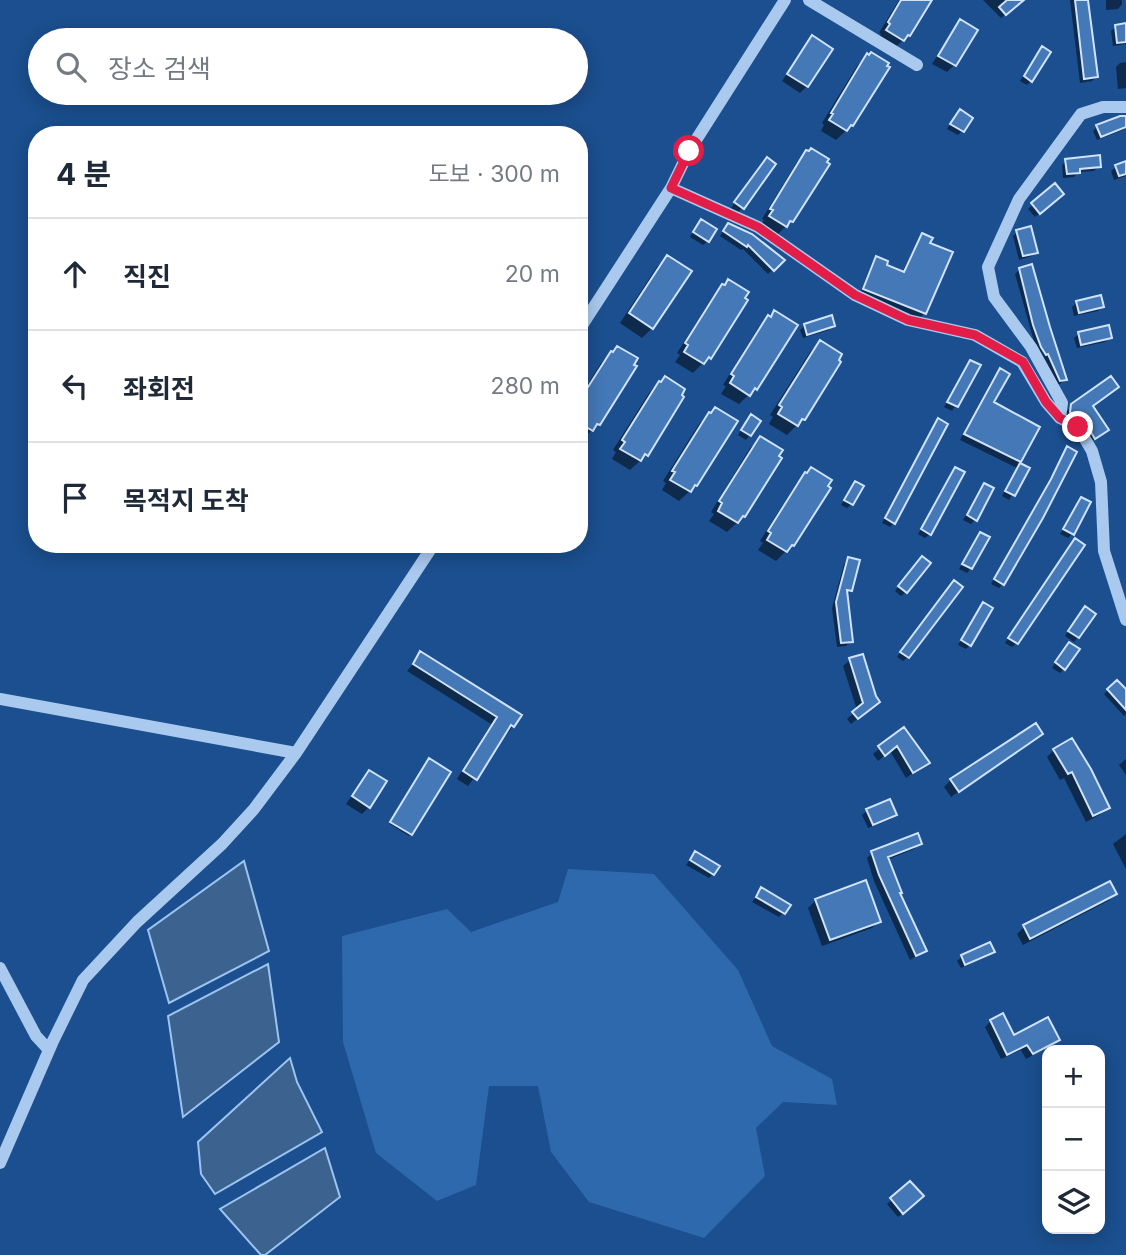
<!DOCTYPE html>
<html lang="ko">
<meta charset="utf-8">
<style>
:root{--surface:#fff;--page:#f6f6f7;--text:#1f2937;--muted:#747a83;--line:#e0e1e3}
body{margin:0;font-family:Inter,"Noto Sans KR",sans-serif;background:var(--page);color:var(--text)}
.controls{position:absolute;right:21px;bottom:21px;display:grid;overflow:hidden;border-radius:14px;box-shadow:0 4px 18px #0003}
.controls button{width:63px;height:63px;display:grid;place-items:center;padding:0;border:0;border-bottom:2px solid var(--line);background:var(--surface);color:var(--text);font:35px sans-serif}
.stop{position:absolute;width:21px;height:21px;margin:-16px;border:5px solid #e11d48;border-radius:50%;background:#fff}
.stop.end{background:#e11d48;border-color:#fff;box-shadow:0 2px 7px #0008}
.list{margin:0;padding:0;list-style:none}
h2{display:flex;justify-content:space-between;align-items:center;height:91px;margin:0;padding:0 28px;font-size:30px}
h2 small{font-size:23px;font-weight:400;color:var(--muted)}
.list li{display:grid;grid-template-columns:46px 1fr auto;gap:21px;align-items:center;box-sizing:border-box;height:112px;padding:0 28px;border-top:2px solid var(--line)}
.list b{display:block;font-size:26px;white-space:nowrap}
.list em{font-size:23px;font-style:normal;color:var(--muted)}
.icon{flex:none;width:38px;height:38px;fill:none;stroke:currentColor;stroke-width:2;stroke-linecap:round;stroke-linejoin:round}
.map{position:relative;flex:none;width:1126px;height:1255px;overflow:hidden}
.search{position:absolute;background:var(--surface);box-shadow:0 4px 18px #0003;left:28px;top:28px;width:560px;height:77px;display:flex;align-items:center;gap:18px;box-sizing:border-box;padding:0 24px;border-radius:38px;color:var(--muted);font-size:26px}
.panel{position:absolute;background:var(--surface);box-shadow:0 4px 18px #0003;left:28px;top:126px;width:560px;height:427px;border-radius:28px}
.map>svg:first-child{display:block}
.green{fill:#2e69ad}
.water{fill:#3c6290;stroke:#9cc4f0;stroke-width:2}
.shadow{fill:#0007}
.building{fill:#4478b7;stroke:#cfe3fa;stroke-width:2}
.lines{fill:none;stroke-linecap:round;stroke-linejoin:round}
.minor{stroke:#a9c9ee;stroke-width:12}
.route{stroke:#e11d48;stroke-width:9}
</style>
<div class="map">
<svg width="1126" height="1255" viewBox="0 0 1126 1255">
<rect width="100%" height="100%" fill="#1b4f8f"/>
<path class="green" d="M568,869L654,874L738,970L772,1046L832,1079L837,1105L783,1102L756,1128L765,1176L704,1238L589,1202L551,1152L538,1086H489L476,1185L437,1201L376,1153L343,1042L342,936L447,909L471,932L558,902Z"/>
<path class="water" d="M244,861L269,951L169,1003L148,930Z
M268,964L279,1042L183,1117L168,1016Z
M290,1058L297,1082L322,1132L215,1194L201,1174L198,1142Z
M325,1148L340,1197L265,1255H261L220,1209Z"/>
<path class="shadow" d="M899,0H931L909,35L893,49L878,40L881,34L879,33Z
M983,0H1021L1001,18Z
M1070,0H1086L1096,77L1092,81L1080,83Z
M1106,0H1122V4L1118,9L1106,10Z
M961,22L976,31L954,65L947,72L932,64L954,29Z
M1126,25V44L1113,46L1111,31L1116,27Z
M813,37L807,86L800,93L782,81Z
M1038,53L1031,81L1027,85L1020,81Z
M867,56L852,125L836,140L821,131L824,125L822,123L857,66Z
M1126,62V88L1118,89L1116,67L1120,63Z
M955,116L962,131L958,135L947,129Z
M1126,121V127L1123,130L1097,140L1093,131L1097,127Z
M807,152L791,221L776,236L760,227L764,220L762,219L797,162Z
M1066,161L1099,166L1094,171L1078,172L1074,177L1063,178L1062,165Z
M1126,163V176L1114,180L1111,171L1116,167Z
M762,164H773L738,213L731,208Z
M1055,186L1058,198L1035,217L1028,209Z
M697,225L708,241L703,245L690,237Z
M724,230L782,260L768,274L743,249L741,250L720,236Z
M1017,232L1036,252L1032,256L1019,260L1013,236Z
M923,235L928,244L950,253L924,313L920,318L860,293L872,263L877,258L884,266L902,273L918,240Z
M667,257L652,328L642,338L620,323L657,267Z
M1020,269L1065,379L1060,384L1056,385L1037,352L1015,274Z
M723,286L746,300L709,357L693,373L675,362L680,355L677,353L713,296Z
M1077,303L1102,306L1098,311L1074,316L1072,307Z
M775,313L795,325L755,389L739,404L721,394L726,386L723,385L759,327Z
M833,325L829,330L803,338L800,330L805,326Z
M1079,334L1110,337L1105,342L1077,348L1074,338Z
M820,342L803,419L787,435L769,424L773,417L770,415L810,352Z
M611,353L598,424L582,440L579,438V398L601,363Z
M971,362L978,366L952,411L944,407Z
M1000,370L992,403L1020,461L1017,464L1028,469L1009,500L1002,496L1017,468L960,440L994,376Z
M659,383L646,455L630,470L612,459L616,452L613,450L649,393Z
M1117,387L1092,407L1106,430L1088,444L1065,413L1072,406Z
M709,414L696,485L679,501L662,490L666,483L663,481L699,424Z
M938,420L894,523L890,527L882,523L934,425Z
M747,421L750,435L746,440L738,435Z
M760,439L744,516L727,532L709,521L714,514L711,512L750,448Z
M1067,448L1003,584L999,588L991,584Z
M955,469L930,534L925,538L918,534Z
M805,474L828,488L792,545L776,561L758,550L763,543L760,541L796,484Z
M855,483L852,504L847,508L841,505Z
M984,485L975,520L971,524L963,520Z
M1081,499L1072,534L1068,538L1060,534Z
M980,534L971,568L967,573L959,569Z
M1071,545L1017,643L1012,647L1005,643Z
M849,559L850,591L846,595L851,641L846,646L837,647L832,608L844,564Z
M918,563L906,592L901,596L895,591Z
M950,587L908,657L903,661L897,657Z
M983,604L970,645L966,649L958,645Z
M1080,613L1078,637L1074,642L1065,636Z
M1065,648L1064,669L1060,673L1052,668Z
M421,654L513,726L468,786L457,779L491,724L407,671Z
M850,660L878,702L851,724L847,719L857,710L843,666Z
M1117,682L1126,692V714L1124,716L1104,694Z
M904,729L927,763L906,778L890,751L878,761L873,754Z
M1041,734L951,797L944,787L951,780Z
M1054,750L1108,807L1101,814L1086,822L1064,778L1060,780L1047,757Z
M1126,759V775L1119,765Z
M427,762L448,772L409,836L390,824Z
M369,772V807L362,814L346,804Z
M867,811L895,814L891,819L868,828L862,815Z
M1126,834V869L1113,844Z
M920,844L914,849L887,860L924,951L910,960L874,881L867,858L872,853Z
M689,861L712,875L709,878L686,865Z
M865,883L879,921L872,928L822,946L808,908L815,901Z
M762,890L783,913L779,917L752,902Z
M1115,894L1108,901L1023,945L1017,934L1024,927Z
M989,944L992,951L988,956L961,968L957,961L962,957Z
M991,1021L1013,1037L1058,1040L1052,1045L1026,1059L1021,1050L1001,1059L985,1027Z
M910,1183L921,1196L898,1217L887,1204Z"/>
<path class="building" d="M901,0H932L910,36L908,35L904,41L886,30L890,24L888,22Z
M1007,0H1024L1006,15L999,7Z
M1075,0H1088L1098,77L1084,79Z
M960,19L978,30L956,66L938,56Z
M1126,23V42L1117,43L1115,25Z
M812,35L833,49L808,87L787,74Z
M1042,46L1051,52L1032,82L1024,76Z
M871,52L889,63L887,66L890,67L853,126L851,125L847,131L829,120L833,114L831,113L867,53L869,55Z
M960,109L973,118L964,132L950,124Z
M1120,116H1126V127L1101,137L1096,125Z
M811,148L829,159L827,162L830,164L793,222L790,221L787,227L769,216L773,210L770,209L806,150L809,151Z
M1100,155L1101,167L1080,169V173L1067,174L1065,159Z
M767,157L776,164L744,209L734,202Z
M1126,161V174L1119,176L1115,165Z
M1055,183L1064,194L1040,214L1031,203Z
M701,219L717,229L709,242L693,232Z
M728,223L752,234L785,260L774,271L748,245L747,247L723,231Z
M1031,226L1038,253L1023,256L1016,230Z
M922,233L933,238L930,243L953,252L926,314L863,289L876,256L888,261L887,265L904,272Z
M667,255L692,271L653,329L629,313Z
M1032,264L1050,327L1067,380L1060,381L1048,354L1046,355L1041,347L1033,325L1019,268Z
M728,279L749,292L745,298L748,300L711,359L709,357L704,364L684,352L688,345L685,343L722,284L725,285Z
M1101,295L1104,307L1079,313L1076,301Z
M774,310L798,325L757,390L755,388L750,396L730,383L734,376L731,374L768,315L771,317Z
M832,315L835,326L807,335L804,324Z
M1109,325L1112,338L1081,345L1078,332Z
M820,340L842,354L839,360L841,362L805,420L802,419L798,426L778,414L782,407L779,405Z
M617,346L638,358L634,365L637,366L600,425L597,424L593,431L579,423V401L611,351L613,352Z
M970,360L981,365L958,407L947,402Z
M1000,368L1010,374L994,402L1040,427L1021,462L964,434Z
M665,376L685,389L682,395L684,397L648,456L645,454L641,461L620,449L625,442L622,440L659,381L661,382Z
M1111,376L1119,387L1093,406L1109,430L1095,439L1085,422L1070,412L1071,404Z
M715,407L738,421L697,486L695,485L691,492L670,480L675,472L672,471L709,412L711,413Z
M751,414L761,421L751,436L741,430Z
M938,418L948,424L895,524L885,518Z
M760,436L783,450L779,456L782,458L745,517L743,516L738,523L718,511L722,503L719,501Z
M1067,446L1077,452L1043,518L1004,585L994,579L1051,479Z
M1020,463L1030,468L1015,496L1005,491Z
M811,467L832,480L828,486L831,488L794,546L792,545L787,552L767,540L771,533L768,531L805,472L807,473Z
M955,467L965,472L931,535L921,529Z
M855,481L864,486L853,505L844,500Z
M984,483L994,488L977,521L967,515Z
M1081,497L1091,502L1074,535L1063,529Z
M980,532L990,537L972,569L962,564Z
M1075,538L1085,545L1018,644L1008,638Z
M922,556L931,563L907,593L898,586Z
M848,557L860,560L852,591L847,590L853,642L841,643L836,602Z
M954,580L963,587L909,658L900,652Z
M983,602L993,608L971,646L961,640Z
M1085,606L1096,614L1079,638L1068,631Z
M1069,642L1080,649L1065,670L1055,662Z
M420,651L522,715L514,727L511,725L477,780L463,771L497,717L413,664Z
M863,654L876,696L880,702L858,719L852,712L863,703L849,658Z
M1117,680L1126,689V710L1107,689Z
M1036,723L1043,734L959,792L950,779Z
M904,727L930,763L913,773L897,746L885,756L878,746Z
M1072,738L1091,769L1110,808L1093,816L1072,772L1068,774L1053,749Z
M429,758L451,772L412,835L390,822Z
M369,770L387,781L370,808L352,796Z
M890,799L897,815L873,825L866,809Z
M918,833L922,844L888,857L902,893H900L927,951L916,956L879,875L871,851Z
M695,851L720,866L714,875L690,860Z
M866,880L881,922L830,940L815,899Z
M1110,881L1117,894L1030,939L1023,925Z
M761,887L791,905L785,914L756,897Z
M990,942L995,952L965,965L961,955Z
M1003,1013L1014,1035L1048,1017L1060,1040L1033,1054L1027,1045L1007,1055L990,1020Z
M910,1181L924,1196L903,1214L890,1198Z"/>
<g class="lines">
<path class="minor" d="M809,0L917,65
M671,188L758,227L855,295L908,320L975,335L1022,362L1046,402L1060,418L1078,427L1092,451L1101,482L1104,551L1126,620
M579,330L671,188L689,151L785,0
M1060,418L1062,403L1031,347L994,297L988,267L1019,199L1081,114L1103,107H1126
M0,699L296,753
M0,968L36,1036L49,1050
M0,1163L53,1041L83,980L137,922L222,844L254,809L296,753L434,544"/>
</g>
<g class="lines">
<path class="route" d="M689,151L671,188L758,227L855,295L908,320L975,335L1023,362L1046,402L1060,418L1078,427"/>
</g>
</svg>
<div class="controls">
<button>+</button>
<button>−</button>
<button><svg class="icon" aria-label="layers" viewBox="0 0 24 24"><path d="M12 4l9 5-9 5-9-5zM3 14l9 5 9-5"/></svg></button>
</div>
<div class="stop" style="left:689px;top:151px"></div>
<div class="stop end" style="left:1078px;top:427px"></div>
<div class="search"><svg class="icon" aria-label="search" viewBox="0 0 24 24"><circle cx="10" cy="10" r="6"/><path d="M15 15l6 6"/></svg>장소 검색</div>
<section class="panel">
<h2>4 분<small>도보 · 300 m</small></h2>
<ul class="list">
<li><svg class="icon" aria-label="ahead" viewBox="0 0 24 24"><path d="M12 20V5M6 11l6-6 6 6"/></svg><div><b>직진</b></div><em>20 m</em></li>
<li><svg class="icon" aria-label="left" viewBox="0 0 24 24"><path d="M17 20v-9H6M10 6l-5 5 5 5"/></svg><div><b>좌회전</b></div><em>280 m</em></li>
<li><svg class="icon" aria-label="arrive" viewBox="0 0 24 24"><path d="M6 21V4h12l-3 4 3 4H6"/></svg><div><b>목적지 도착</b></div></li>
</ul>
</section>
</div>
